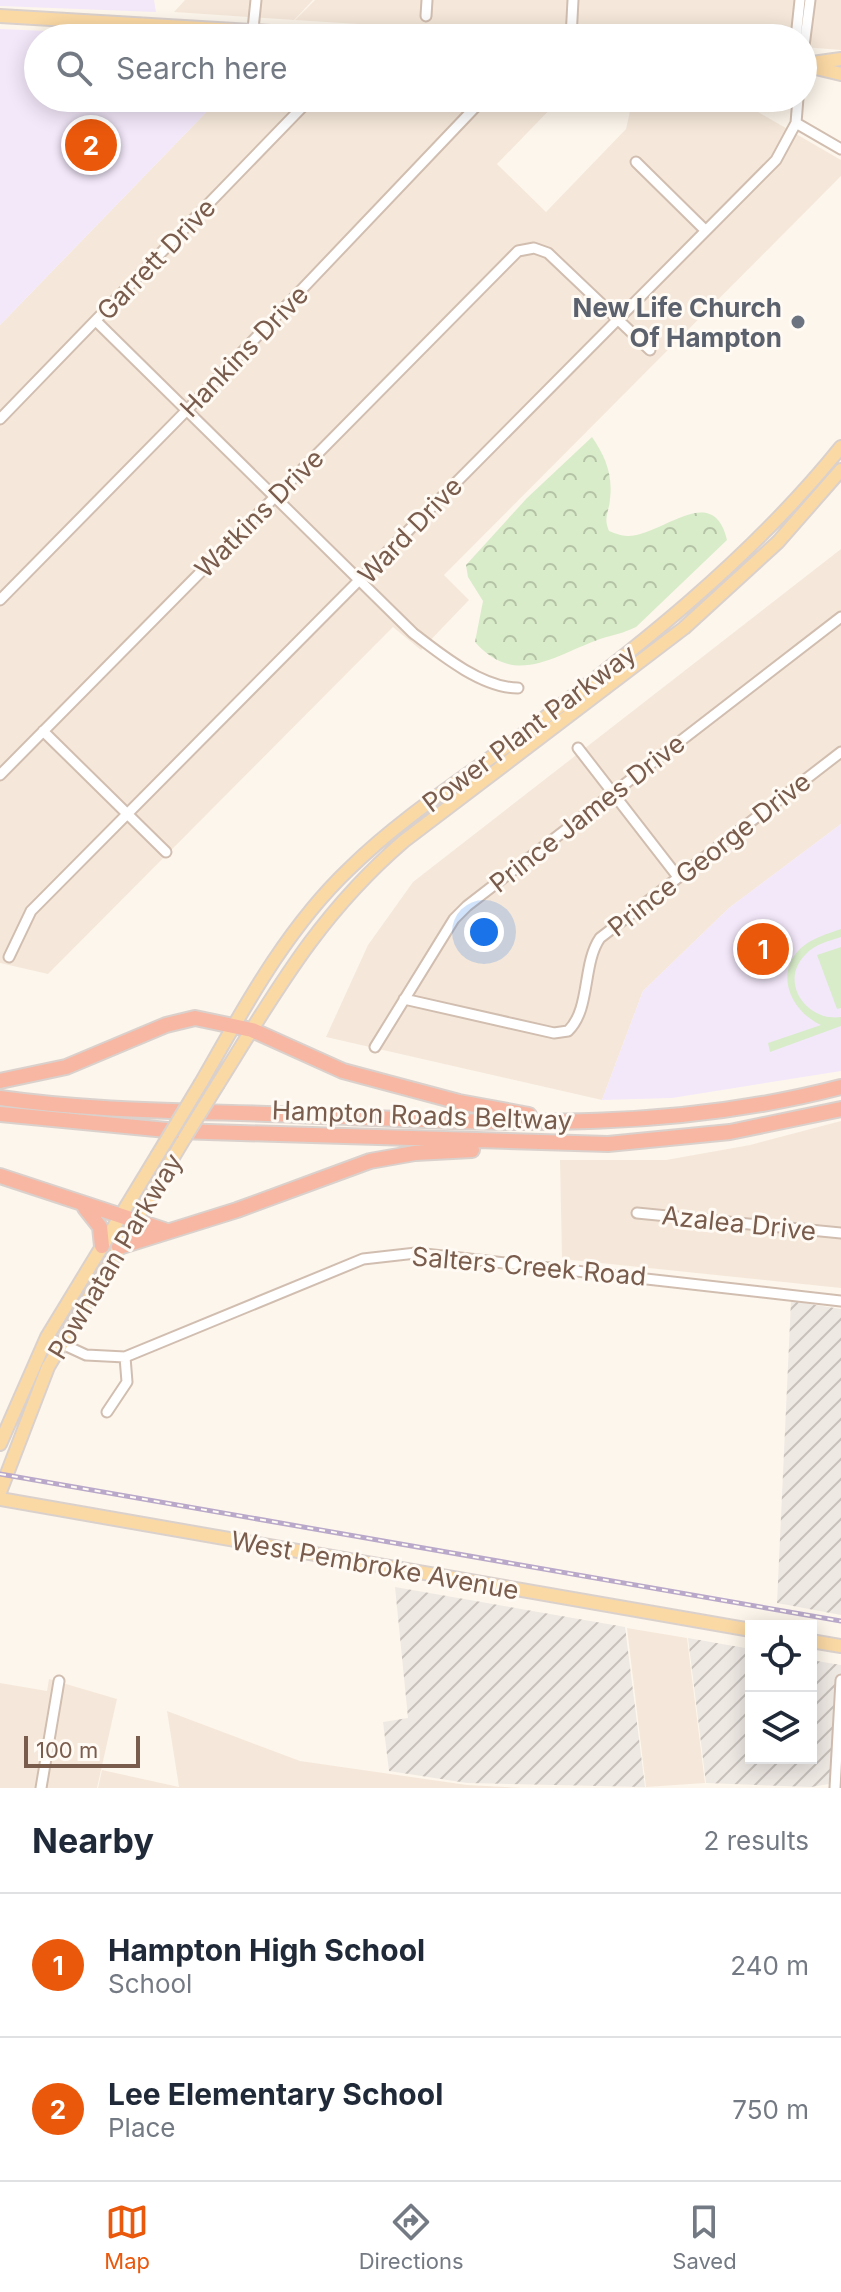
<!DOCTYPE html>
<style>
:root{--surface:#fff;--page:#f6f6f7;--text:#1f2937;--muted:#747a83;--line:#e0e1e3;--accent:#ea580c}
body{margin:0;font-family:Inter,sans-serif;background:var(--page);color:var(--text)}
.controls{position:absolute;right:24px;bottom:24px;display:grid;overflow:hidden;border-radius:0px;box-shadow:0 4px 20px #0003}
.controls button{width:72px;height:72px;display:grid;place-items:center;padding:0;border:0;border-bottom:2px solid var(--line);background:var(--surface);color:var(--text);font:40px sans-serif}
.scale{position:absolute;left:24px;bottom:20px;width:116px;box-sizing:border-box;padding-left:8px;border:4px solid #7a5c4d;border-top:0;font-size:22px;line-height:28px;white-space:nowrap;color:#7a5c4d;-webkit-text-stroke:6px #fffaf3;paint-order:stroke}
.you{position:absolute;left:484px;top:932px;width:28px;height:28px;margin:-20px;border:6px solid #fff;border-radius:50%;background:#1a73e8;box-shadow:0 0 0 12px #1a73e833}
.badge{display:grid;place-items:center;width:52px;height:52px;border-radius:50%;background:var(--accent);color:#fff;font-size:26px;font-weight:700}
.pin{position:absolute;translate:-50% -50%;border:4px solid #fff;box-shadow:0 2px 8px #0006}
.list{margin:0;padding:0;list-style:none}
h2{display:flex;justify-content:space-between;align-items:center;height:104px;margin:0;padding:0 32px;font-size:34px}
h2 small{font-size:26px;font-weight:400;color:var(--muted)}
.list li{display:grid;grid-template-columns:52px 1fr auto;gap:24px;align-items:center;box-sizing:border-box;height:144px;padding:0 32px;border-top:2px solid var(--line)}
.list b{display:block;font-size:30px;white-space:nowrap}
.list p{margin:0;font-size:26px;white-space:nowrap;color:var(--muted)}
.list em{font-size:26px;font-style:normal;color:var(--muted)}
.icon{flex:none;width:44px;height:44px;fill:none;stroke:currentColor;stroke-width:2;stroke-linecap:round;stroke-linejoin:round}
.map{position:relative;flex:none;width:841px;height:1788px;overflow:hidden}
.search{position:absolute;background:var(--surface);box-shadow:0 4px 20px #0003;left:24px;right:24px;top:24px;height:88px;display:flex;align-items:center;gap:20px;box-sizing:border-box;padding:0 28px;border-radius:44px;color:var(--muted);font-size:30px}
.sheet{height:392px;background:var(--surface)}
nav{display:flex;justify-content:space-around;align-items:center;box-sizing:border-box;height:112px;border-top:2px solid var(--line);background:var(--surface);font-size:22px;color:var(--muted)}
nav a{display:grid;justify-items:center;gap:4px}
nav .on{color:var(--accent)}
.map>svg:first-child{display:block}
.residential{fill:#f5e8da}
.industrial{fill:url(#industrial-furrows)}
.education{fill:#f3e8fa}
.grass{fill:#d8ecc9}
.forest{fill:url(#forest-crowns)}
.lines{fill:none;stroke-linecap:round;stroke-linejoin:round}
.minor-casing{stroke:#d1beb0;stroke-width:13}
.major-casing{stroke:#dad1cd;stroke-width:16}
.highway-casing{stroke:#dad1cd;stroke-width:18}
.minor{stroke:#fff;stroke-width:9}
.major{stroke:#fbd9a5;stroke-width:12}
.highway{stroke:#f7b7a3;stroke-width:14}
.rail-casing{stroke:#b9a8c9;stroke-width:5}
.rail{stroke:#fffaf3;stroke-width:2;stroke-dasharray:6;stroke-linecap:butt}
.major-bridge-casing{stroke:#dad1cd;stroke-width:16;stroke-linecap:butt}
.major-bridge{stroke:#fbd9a5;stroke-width:12}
.worship-dot{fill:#6b7280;stroke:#fffaf3;stroke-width:3}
.labels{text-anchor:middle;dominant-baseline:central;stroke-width:6;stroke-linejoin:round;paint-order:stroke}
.street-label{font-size:26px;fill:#7a5c4d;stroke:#fffaf3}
.worship-label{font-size:26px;font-weight:bold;fill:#5b616d;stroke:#fffaf3;text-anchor:end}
</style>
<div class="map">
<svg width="841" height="1788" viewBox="0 0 841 1788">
<defs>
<pattern id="industrial-furrows" width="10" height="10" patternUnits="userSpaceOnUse" patternTransform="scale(2)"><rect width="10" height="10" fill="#efe9e4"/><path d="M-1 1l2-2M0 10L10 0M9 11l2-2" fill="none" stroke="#c7c0bb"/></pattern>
<pattern id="forest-crowns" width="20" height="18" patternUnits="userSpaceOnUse" patternTransform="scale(2)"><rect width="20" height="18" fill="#d8ecc9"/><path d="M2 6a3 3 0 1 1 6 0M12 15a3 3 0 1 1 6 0" fill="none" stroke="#b4c2a5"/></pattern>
</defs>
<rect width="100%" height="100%" fill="#fdf6ec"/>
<path class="residential" d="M185,0H313L294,20L174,12Z
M315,0H841V50L803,47V38H575L295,20Z
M220,98H561L497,164L546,212L626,129L633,98H734L841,160V176L444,575L469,600L421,650L393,627L48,974L0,963V325Z
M841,549V824L729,908L643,991L602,1100L326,1037L368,945L413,882Z
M841,1121V1288L562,1259L560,1160H666L750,1145Z
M627,1628L687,1638L705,1783L646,1787Z
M49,1679L117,1699L97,1788H0V1683L47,1691Z
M167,1711L300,1761L467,1785L522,1788H98L102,1770L179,1787Z"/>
<path class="industrial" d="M791,1301L841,1309V1615L777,1603Z
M395,1587L625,1627L645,1787L467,1783L389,1771L383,1722L408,1718Z
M688,1638L751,1649V1758H811V1660L841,1665V1782L811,1787L706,1783Z"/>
<path class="education" d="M0,0H154L156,12L0,6Z
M0,29L211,38H38V98H220L0,325Z
M841,824V1071L672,1098L602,1100L643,991L729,908Z"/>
<path class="grass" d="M841,929V937C829,941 815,944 806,954C778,981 806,1022 841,1017V1026L770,1052L768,1043L821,1025C792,1012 773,974 801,948C812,938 827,934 841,929Z
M841,947V1008L837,1009L817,955Z"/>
<path class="forest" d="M592,437C605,456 613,474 610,499C609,513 603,517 609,531C614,533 622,536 627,536C661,537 713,480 727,540L636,627C624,633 613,635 600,639C555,655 515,688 475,642L483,601L468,577L466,565L527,498Z"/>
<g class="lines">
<defs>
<path id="minor" d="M426,16L427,0
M253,29L256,0
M571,38L573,0
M796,38L800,0
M803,54L810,0
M796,123L841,149
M636,162L705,230
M96,321L413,633C440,654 482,688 518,688
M0,419L311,98
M0,600L187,410L484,98
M43,731L166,852
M578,748L678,877
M0,775L518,251L534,248L548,253L650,350
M9,957L31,911L776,160L796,123L798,98
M404,999L554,1033L568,1031C591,1009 582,964 600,938L841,752
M375,1047L454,919L467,906L841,617
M637,1213L841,1233
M47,1337L86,1355L125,1357L363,1259L416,1253L841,1301
M107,1412L127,1382L125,1357
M41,1788L59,1681
M835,1788L841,1680"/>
<path id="major" d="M0,16L370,38
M805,64L841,59
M803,65L841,74
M201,1083C244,1008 286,929 349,869C401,818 464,778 522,735C637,648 750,560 841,447
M218,1084C276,991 319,914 404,841L684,628L778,542L841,470
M0,1444L47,1337L157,1156
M0,1492L48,1367L184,1139
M0,1499L751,1630
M811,1641L841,1646"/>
<path id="highway" d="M0,1081L66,1067L166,1025L195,1018L252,1030L343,1071L459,1102L529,1115
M0,1098C98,1112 198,1111 297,1115C486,1122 656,1135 841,1087
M0,1114L177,1131L608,1144L730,1132L841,1109
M0,1176L164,1230
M85,1208L100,1227L102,1246
M119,1247L237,1210L370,1161L415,1153L472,1150"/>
</defs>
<use href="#minor" class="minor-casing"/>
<use href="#major" class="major-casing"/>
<use href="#highway" class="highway-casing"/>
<use href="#minor" class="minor"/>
<use href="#major" class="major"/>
<use href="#highway" class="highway"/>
<defs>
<path id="rail" d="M0,1474L841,1621"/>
</defs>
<use href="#rail" class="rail-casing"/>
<use href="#rail" class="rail"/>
<defs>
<path id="major-bridge" d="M184,1139L218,1084
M157,1156L201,1083"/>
</defs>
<use href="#major-bridge" class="major-bridge-casing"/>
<use href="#major-bridge" class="major-bridge"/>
</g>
<circle class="worship-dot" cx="798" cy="322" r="8"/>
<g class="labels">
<g class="street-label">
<text transform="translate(156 259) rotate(-46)">Garrett Drive</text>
<text transform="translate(244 351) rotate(-46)">Hankins Drive</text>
<text transform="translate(259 513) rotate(-45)">Watkins Drive</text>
<text transform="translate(410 530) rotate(-46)">Ward Drive</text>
<text transform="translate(529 728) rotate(-37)">Power Plant Parkway</text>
<text transform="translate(587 813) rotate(-38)">Prince James Drive</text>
<text transform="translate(709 854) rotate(-38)">Prince George Drive</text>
<text transform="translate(422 1115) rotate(2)">Hampton Roads Beltway</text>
<text transform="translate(739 1223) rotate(6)">Azalea Drive</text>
<text transform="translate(115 1256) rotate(-59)">Powhatan Parkway</text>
<text transform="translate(529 1266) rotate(5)">Salters Creek Road</text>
<text transform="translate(375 1565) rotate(10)">West Pembroke Avenue</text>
</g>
<g class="worship-label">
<text x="782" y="307">New Life Church<tspan x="782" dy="30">Of Hampton</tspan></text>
</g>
</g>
</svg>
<div class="controls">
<button><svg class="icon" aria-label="locate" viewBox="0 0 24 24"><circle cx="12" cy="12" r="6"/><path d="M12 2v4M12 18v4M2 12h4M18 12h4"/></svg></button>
<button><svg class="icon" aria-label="layers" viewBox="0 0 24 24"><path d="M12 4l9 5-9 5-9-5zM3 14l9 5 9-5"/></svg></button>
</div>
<div class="scale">100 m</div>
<div class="you"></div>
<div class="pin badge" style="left:763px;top:949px">1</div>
<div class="pin badge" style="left:91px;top:145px">2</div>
<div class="search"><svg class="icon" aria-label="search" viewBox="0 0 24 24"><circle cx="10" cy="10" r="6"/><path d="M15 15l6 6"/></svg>Search here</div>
</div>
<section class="sheet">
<h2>Nearby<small>2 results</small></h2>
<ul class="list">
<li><span class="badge">1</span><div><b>Hampton High School</b><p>School</p></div><em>240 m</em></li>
<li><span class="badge">2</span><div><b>Lee Elementary School</b><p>Place</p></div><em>750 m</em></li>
</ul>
</section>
<nav>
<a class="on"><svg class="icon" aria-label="map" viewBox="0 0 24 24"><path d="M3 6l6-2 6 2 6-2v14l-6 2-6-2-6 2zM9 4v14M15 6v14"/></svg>Map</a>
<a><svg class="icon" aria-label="directions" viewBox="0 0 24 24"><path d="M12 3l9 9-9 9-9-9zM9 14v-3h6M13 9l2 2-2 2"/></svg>Directions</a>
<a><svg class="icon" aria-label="saved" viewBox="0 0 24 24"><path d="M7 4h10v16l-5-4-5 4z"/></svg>Saved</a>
</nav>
